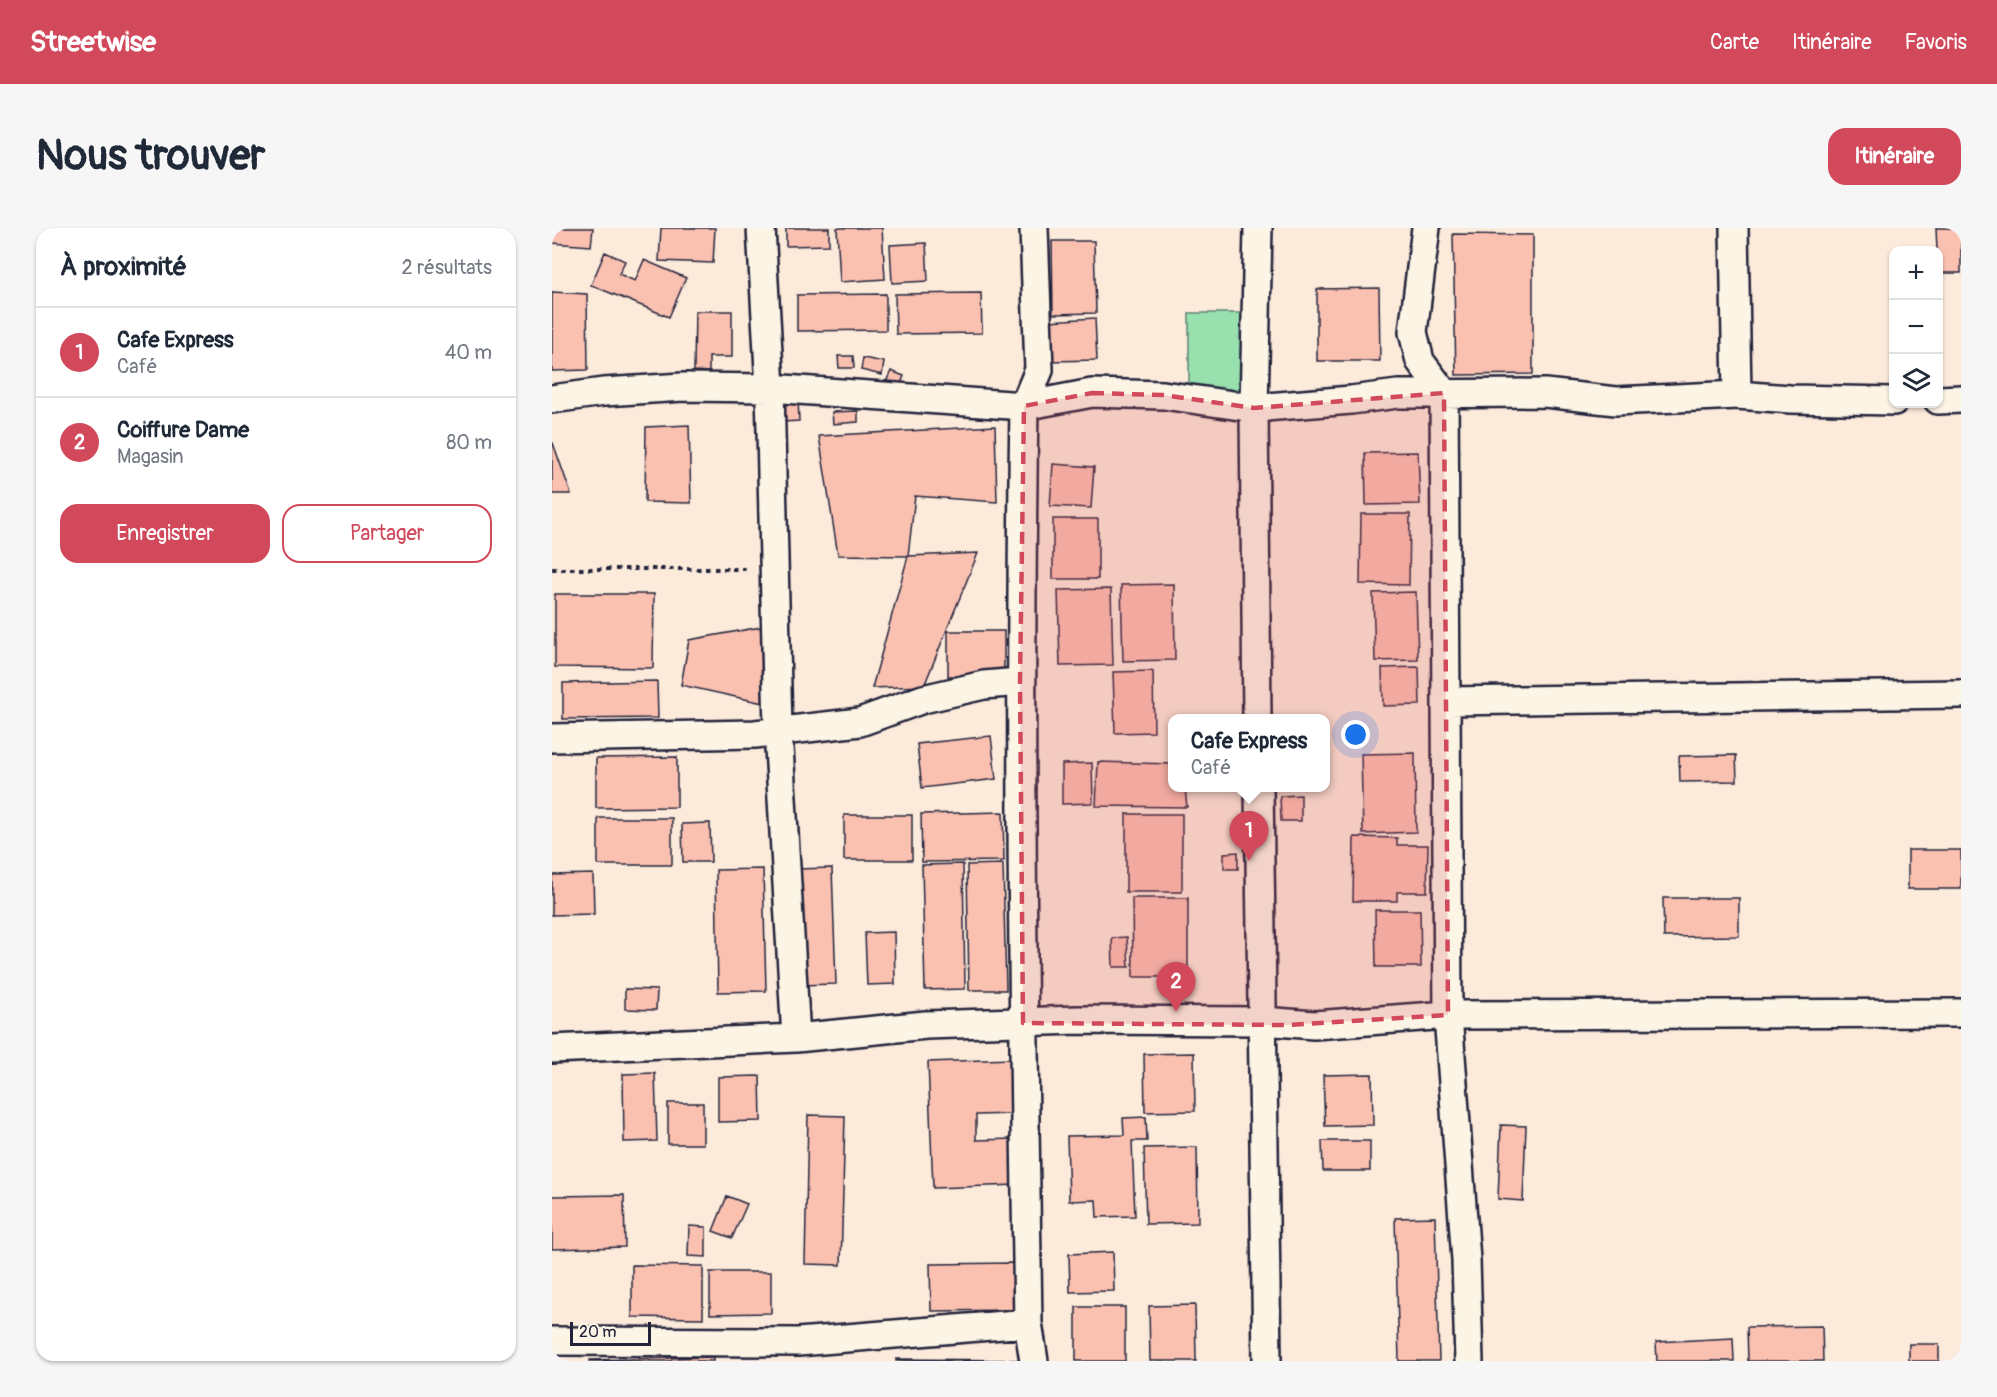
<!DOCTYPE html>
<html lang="fr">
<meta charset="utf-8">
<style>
:root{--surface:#fff;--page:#f6f6f7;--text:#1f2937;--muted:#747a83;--line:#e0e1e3;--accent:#d1495b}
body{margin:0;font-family:Pangolin,sans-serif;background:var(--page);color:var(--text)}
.controls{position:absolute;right:18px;top:18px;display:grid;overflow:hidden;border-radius:12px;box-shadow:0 2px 4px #0004}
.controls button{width:54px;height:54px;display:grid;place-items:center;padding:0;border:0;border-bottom:2px solid var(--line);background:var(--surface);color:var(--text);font:30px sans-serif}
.scale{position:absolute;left:18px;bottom:15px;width:81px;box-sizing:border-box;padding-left:6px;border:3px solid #22223b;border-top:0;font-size:16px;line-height:21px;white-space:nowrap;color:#22223b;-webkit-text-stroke:4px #fcf5e5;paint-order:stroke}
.you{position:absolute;left:804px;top:507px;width:21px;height:21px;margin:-15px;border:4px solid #fff;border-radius:50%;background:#1a73e8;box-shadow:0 0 0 9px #1a73e833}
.badge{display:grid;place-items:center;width:39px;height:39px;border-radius:50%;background:var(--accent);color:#fff;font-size:20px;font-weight:700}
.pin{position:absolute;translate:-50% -50px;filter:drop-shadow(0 2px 3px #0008)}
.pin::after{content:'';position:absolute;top:32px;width:21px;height:18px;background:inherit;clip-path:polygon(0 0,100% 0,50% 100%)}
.popup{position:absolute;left:616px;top:486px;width:162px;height:78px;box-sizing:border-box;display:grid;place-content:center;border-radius:12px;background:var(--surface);filter:drop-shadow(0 2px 4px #0005);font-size:20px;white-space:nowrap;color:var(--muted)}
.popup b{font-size:22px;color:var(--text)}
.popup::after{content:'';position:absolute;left:50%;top:100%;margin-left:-12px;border:12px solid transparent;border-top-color:var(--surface)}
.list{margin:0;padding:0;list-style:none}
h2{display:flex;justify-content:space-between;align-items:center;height:78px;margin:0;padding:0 24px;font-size:26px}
h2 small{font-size:20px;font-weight:400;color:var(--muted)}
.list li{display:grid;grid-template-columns:39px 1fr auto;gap:18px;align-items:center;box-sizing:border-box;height:90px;padding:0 24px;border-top:2px solid var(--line)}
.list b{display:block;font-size:22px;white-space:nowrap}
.list p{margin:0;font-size:20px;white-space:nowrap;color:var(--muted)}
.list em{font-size:20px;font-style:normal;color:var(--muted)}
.actions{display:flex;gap:12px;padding:18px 24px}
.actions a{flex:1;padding:14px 0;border:2px solid var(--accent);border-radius:18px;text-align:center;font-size:21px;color:var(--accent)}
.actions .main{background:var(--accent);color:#fff}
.icon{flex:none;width:33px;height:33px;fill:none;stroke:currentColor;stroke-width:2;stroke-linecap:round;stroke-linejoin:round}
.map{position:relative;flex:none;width:1409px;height:1133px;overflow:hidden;border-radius:18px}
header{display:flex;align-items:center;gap:36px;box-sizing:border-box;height:84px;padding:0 30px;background:var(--accent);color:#fff}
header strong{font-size:28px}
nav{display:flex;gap:33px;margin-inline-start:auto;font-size:21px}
.intro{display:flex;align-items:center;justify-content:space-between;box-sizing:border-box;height:144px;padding:0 36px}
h1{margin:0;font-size:42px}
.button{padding:15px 27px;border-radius:18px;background:var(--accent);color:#fff;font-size:21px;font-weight:700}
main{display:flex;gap:36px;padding:0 36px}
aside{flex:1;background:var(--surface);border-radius:18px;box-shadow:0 2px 4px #0004}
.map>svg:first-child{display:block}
.green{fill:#98e0ae;stroke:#5d8174;stroke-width:1.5}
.building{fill:#fac1b1;stroke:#22223b;stroke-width:1.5}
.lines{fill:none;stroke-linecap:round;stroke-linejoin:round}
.street-casing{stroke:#22223b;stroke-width:32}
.path{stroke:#22223b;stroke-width:4;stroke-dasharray:4.5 4.5;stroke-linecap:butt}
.street{stroke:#fcf5e5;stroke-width:27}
.marked{fill:#d1495b;fill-opacity:0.2;stroke:#d1495b;stroke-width:4.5;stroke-dasharray:12 8;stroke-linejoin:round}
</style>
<header>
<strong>Streetwise</strong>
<nav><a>Carte</a><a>Itinéraire</a><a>Favoris</a></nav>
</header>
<div class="intro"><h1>Nous trouver</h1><a class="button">Itinéraire</a></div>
<main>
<aside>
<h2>À proximité<small>2 résultats</small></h2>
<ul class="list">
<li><span class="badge">1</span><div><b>Cafe Express</b><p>Café</p></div><em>40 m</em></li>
<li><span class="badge">2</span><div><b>Coiffure Dame</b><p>Magasin</p></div><em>80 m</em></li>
</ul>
<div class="actions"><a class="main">Enregistrer</a><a>Partager</a></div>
</aside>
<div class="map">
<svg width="1409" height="1133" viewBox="0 0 1409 1133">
<rect width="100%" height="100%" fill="#fcebdb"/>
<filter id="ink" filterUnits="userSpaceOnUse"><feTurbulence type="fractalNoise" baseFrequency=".0167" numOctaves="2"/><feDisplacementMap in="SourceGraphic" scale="12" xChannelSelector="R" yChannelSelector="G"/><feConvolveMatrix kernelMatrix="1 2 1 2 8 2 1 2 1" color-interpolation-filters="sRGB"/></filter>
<g filter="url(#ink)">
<path class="green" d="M637,85H700L701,168H637Z"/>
<path class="building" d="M0,0H41L39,18L0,15Z
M109,0H163L161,35L107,33Z
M234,0H277V17L234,18Z
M285,0H330L333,51L288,54Z
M1384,0H1409V45H1386Z
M901,6L981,7V146L904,147Z
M500,13H542L544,85L501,86Z
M374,15L376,53L340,55L338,17Z
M53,24L73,33L67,46L83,53L92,32L134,50L117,89L39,57Z
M827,60L828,133H765V61Z
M0,64L35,66L36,142L0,143Z
M429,65L430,105L344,106L343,66Z
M334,66V102L245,103V67Z
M143,83H180V129H157V144L142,143Z
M543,90L545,132L498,133L497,93Z
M286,128H301L302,140H287Z
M311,130L332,134L330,147L309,142Z
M339,143L352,148L347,160L334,154Z
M246,170L247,193L231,194L230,171Z
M306,183V194L281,196L280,184Z
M137,197L139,275L93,274L94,199Z
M443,198L445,274L363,268L356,328L286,327L267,208Z
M0,215H1L19,266H0Z
M866,224L868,276L814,277L813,225Z
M501,236L542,239L539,280L498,278Z
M809,286H858L857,357L808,356Z
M501,291H546V351H501Z
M426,325L372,458L320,460L356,328Z
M622,356L623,432L571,433L569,357Z
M559,361L561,437L508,438L506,362Z
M864,364L866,432L823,433L821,365Z
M3,366H102L101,440L3,439Z
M209,399L211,475L129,457L137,412Z
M396,403H452V448H396Z
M867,439L868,477L831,478L830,440Z
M601,443L602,504L563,505L561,444Z
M105,453L106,490L11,491V455Z
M439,508L444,551L370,560L365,516Z
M863,525L864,604L811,606L809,526Z
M1184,527L1185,553L1128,554L1127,528Z
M125,529V579L44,580V530Z
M546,534L620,536V560H633L635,579L544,578Z
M540,535L541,575L510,576V536Z
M749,567V593H729L728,568Z
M451,584L452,633L370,634L369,586Z
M574,586H630V664H574Z
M292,587H360V632H292Z
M46,590H120V637H46Z
M158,595L159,634H131L130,596Z
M802,609L845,610V617H876L875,664H845V673H801Z
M1356,622H1409V661H1356Z
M686,624V641H672V625Z
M411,636L413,761L373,762L370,637Z
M451,636L454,762H417L415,637Z
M280,640L284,756L246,757L243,641Z
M211,641L214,763L166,764L164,642Z
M41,646L42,686L0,687V647Z
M580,670H636V749H581Z
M1111,670H1187V708L1112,709Z
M823,682H868L869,739H824Z
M342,704L343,756L315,757L313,705Z
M575,709L577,739H561L560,710Z
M73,761L105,762L104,782L73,781Z
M642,825L643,883L593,884L592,826Z
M460,831L462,886L424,887V912L463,911L465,957L381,960L376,834Z
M103,845L105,913L72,914L71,846Z
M820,846L821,897L773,898L771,847Z
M208,848L209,893L166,894V849Z
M116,875H151V916H116Z
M256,887L293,888L289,1037L253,1036Z
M594,889L595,913H580L583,988L545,989L544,972L517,973L515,908L572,907L571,890Z
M949,897L974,898L971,973L946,971Z
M770,913H818V943H771Z
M645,919L646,995L594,996L592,920Z
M72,967L73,1019L0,1021V968Z
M175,968L195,976L180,1010L161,1003Z
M883,989L887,1133H847L843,990Z
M137,998L154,999V1029L136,1028Z
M561,1024L562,1063L518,1064L517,1026Z
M462,1035V1082L379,1083L378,1036Z
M80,1037L151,1038V1090L80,1089Z
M158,1044H219V1085L158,1086Z
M643,1077L644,1133H598L597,1078Z
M524,1079H573V1133H524Z
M1270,1098L1271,1133H1196L1195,1099Z
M1181,1110L1182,1133H1105L1104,1114Z
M1357,1116H1387V1133H1357Z
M161,1129V1133H38V1132Z
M344,1131L470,1132V1133H344Z"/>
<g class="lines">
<defs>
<path id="street" d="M209,0L218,160L226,502L244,810
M482,0L487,142L472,178C467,484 471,789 476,1095L482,1133
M874,0L861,104L868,133L892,165L896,787L914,1032L917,1133
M1182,0L1185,167
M0,171L52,164L131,159L218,160L472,178L540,165L611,167L702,180L799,172L846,166L993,165L1064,173L1185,167L1238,171L1342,173
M1386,172L1409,171
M896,473L1409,466
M705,490L702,180L706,0
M0,510L203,506L308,494L371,471L432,457L468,454
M707,560L715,1133
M0,821L244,810L374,797L526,792L711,793L762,797L896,787L1409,785
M0,1113L246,1114L476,1095"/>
</defs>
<use href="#street" class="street-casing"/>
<path class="path" d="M0,341H197"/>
<use href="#street" class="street"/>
</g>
</g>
<path class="marked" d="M540,165L611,167L702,180L892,165L896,787L735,797L471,795L468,454L472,178Z"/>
</svg>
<div class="controls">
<button>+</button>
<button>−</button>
<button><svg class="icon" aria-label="layers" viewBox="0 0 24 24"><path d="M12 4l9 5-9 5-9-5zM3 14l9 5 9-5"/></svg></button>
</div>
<div class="scale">20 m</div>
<div class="you"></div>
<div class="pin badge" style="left:697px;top:633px">1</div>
<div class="popup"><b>Cafe Express</b>Café</div>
<div class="pin badge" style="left:624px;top:784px">2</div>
</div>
</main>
